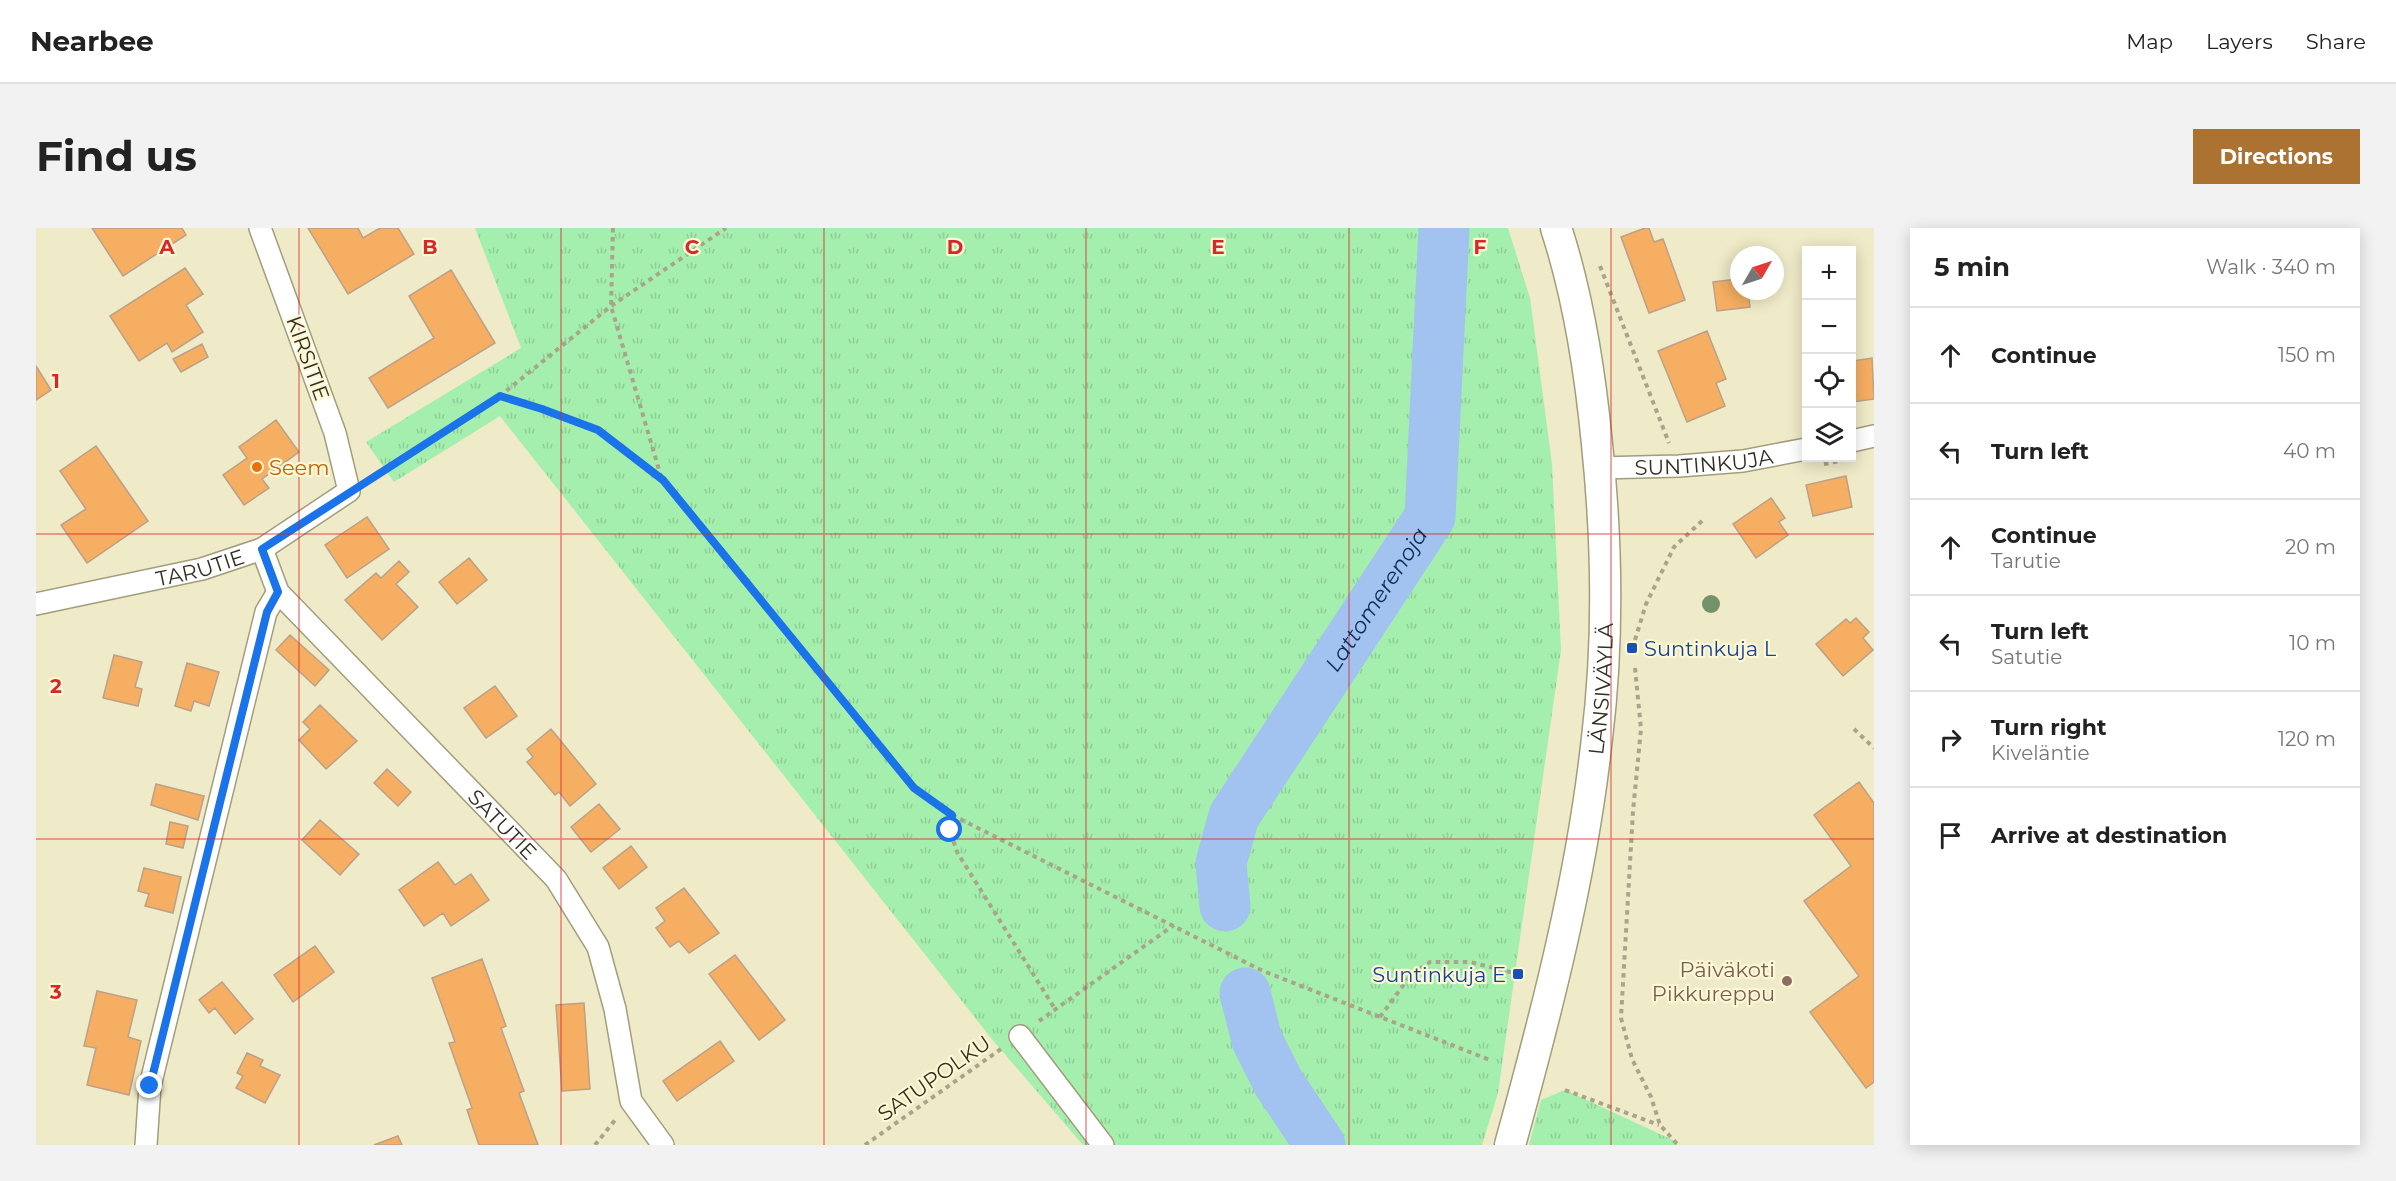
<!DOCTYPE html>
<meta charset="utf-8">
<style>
:root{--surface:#fff;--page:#f2f2f2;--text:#222;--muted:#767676;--line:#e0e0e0;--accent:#ab7231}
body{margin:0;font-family:Montserrat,sans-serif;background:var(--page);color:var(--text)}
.controls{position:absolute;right:18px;top:18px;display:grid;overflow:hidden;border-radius:0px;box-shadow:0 3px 15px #0003}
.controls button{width:54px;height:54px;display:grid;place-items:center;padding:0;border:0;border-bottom:2px solid var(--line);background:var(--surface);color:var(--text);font:30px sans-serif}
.compass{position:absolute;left:1694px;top:18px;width:54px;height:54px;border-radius:50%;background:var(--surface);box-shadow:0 3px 15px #0003;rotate:51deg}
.stop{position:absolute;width:18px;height:18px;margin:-14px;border:4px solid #1a73e8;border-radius:50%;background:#fff}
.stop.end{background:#1a73e8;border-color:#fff;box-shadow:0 2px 6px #0008}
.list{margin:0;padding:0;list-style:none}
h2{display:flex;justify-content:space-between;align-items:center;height:78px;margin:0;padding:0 24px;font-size:26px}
h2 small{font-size:20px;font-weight:400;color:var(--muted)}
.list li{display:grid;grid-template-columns:39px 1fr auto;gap:18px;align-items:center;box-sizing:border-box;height:96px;padding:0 24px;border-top:2px solid var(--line)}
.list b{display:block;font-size:22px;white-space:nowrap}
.list p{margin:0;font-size:20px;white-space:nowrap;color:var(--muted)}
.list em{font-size:20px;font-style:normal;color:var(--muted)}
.icon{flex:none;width:33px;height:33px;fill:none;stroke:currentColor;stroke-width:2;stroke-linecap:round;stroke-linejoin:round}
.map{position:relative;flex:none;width:1838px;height:917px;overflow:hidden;border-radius:0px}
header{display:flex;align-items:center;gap:36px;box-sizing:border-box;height:84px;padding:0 30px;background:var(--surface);border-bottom:2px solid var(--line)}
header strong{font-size:28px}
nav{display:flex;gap:33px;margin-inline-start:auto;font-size:21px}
.intro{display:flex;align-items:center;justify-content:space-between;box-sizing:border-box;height:144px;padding:0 36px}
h1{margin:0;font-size:42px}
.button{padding:15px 27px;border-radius:0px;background:var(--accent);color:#fff;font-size:21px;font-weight:700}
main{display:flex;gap:36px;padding:0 36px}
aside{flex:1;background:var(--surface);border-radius:0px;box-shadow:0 3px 15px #0003}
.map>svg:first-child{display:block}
.grass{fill:url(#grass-tufts)}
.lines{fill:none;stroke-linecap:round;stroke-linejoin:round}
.river{stroke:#a2c2f0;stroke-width:51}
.building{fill:#f5ae62;stroke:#bba189;stroke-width:1.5}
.street-casing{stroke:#a29d7c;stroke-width:24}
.secondary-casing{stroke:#a29d7c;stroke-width:33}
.path{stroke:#a9a58a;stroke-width:4;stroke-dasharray:4.5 4.5;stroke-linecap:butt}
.street{stroke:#fff;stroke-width:21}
.secondary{stroke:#fff;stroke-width:30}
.tree{fill:#73916a}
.route{stroke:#1a73e8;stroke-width:8}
.grid{fill:none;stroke:#d62828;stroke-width:1.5;stroke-opacity:0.55}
.food-dot{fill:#e8710a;stroke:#fdf7d4;stroke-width:2}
.transit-dot{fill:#1a4fb4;stroke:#fdf7d4;stroke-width:2}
.education-dot{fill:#8d6e63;stroke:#fdf7d4;stroke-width:2}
.labels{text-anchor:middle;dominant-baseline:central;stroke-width:4.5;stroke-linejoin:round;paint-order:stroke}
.street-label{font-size:21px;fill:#312f22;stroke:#fdf7d4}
.food-label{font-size:21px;fill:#c56008;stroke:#fdf7d4;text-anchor:start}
.transit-label{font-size:21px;fill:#164399;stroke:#fdf7d4;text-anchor:start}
.education-label{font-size:21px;fill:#785e54;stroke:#fdf7d4;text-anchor:end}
.water-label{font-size:22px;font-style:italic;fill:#0c2d5c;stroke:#fdf7d4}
.grid-label{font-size:20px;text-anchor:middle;font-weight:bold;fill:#d62828;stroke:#fdf7d4;stroke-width:4.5;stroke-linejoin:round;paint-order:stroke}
</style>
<header>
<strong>Nearbee</strong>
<nav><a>Map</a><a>Layers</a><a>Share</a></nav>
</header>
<div class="intro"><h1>Find us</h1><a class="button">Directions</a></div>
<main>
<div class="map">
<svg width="1838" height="917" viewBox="0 0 1838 917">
<defs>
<pattern id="grass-tufts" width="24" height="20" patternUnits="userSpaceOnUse" patternTransform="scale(1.5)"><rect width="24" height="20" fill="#a4efae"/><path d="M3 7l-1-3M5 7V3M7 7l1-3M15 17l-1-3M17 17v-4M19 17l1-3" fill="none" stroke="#8ecd95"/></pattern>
</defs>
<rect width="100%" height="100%" fill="#efeac7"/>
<path class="grass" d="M439,0H1472L1494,70L1516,236L1525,422L1462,865L1446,917H1047L955,810L464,188L358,254L330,214L485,120Z
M1529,862L1639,913L1642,917H1493L1505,872Z"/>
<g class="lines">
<g class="river">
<path id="s1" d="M1189,678L1185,635L1198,588L1394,289L1408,0"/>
<path d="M1209,765L1221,812L1242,854L1284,917"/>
</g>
</g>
<path class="building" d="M56,0H146L150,7L87,48Z
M272,0H322L327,10L344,0H362L378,26L312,66Z
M1609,0H1613L1618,14L1627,11L1649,72L1613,85L1585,9Z
M149,40L167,66L150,77L167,104L136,124L131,115L103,133L74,88Z
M415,42L459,115L352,180L333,150L398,110L373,68Z
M1701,51L1703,64L1712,63L1714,79L1681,83L1677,54Z
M1671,103L1690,151L1680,155L1689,178L1651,194L1622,123Z
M166,116L172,129L145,144L137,131Z
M1816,126L1817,133L1836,130L1838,171L1816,174Z
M0,138L15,162L0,172Z
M240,192L263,224L226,251L233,260L208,277L187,247L211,230L203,219Z
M60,218L112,293L51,335L25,297L50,281L24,243Z
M1810,248L1816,279L1777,288L1770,257Z
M1735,270L1749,290L1743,294L1752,307L1720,330L1697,296Z
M331,289L353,321L311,350L289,317Z
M433,330L451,352L421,376L403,354Z
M363,333L373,344L360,356L382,379L346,412L309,372L340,345L345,350Z
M1820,390L1833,404L1827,410L1837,422L1807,448L1780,416L1810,391L1814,395Z
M254,407L293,442L279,458L240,422Z
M78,427L106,434L99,459L106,461L102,478L67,470Z
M151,435L183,444L173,478L158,473L155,483L139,478Z
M459,458L481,488L450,510L428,480Z
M284,477L321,513L290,541L263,512L274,501L267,494Z
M515,501L560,556L534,578L523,564L519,567L491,534L497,529L491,521Z
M351,541L375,564L362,578L338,555Z
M1823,554L1838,575V854L1830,860L1774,784L1823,748L1768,673L1815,638L1778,587Z
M120,556L168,568L162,592L115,577Z
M563,576L584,601L555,624L535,599Z
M284,592L323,626L304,647L266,612Z
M134,594L152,598L147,620L130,616Z
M595,618L611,639L583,661L567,640Z
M402,634L419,657L435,646L453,672L415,698L407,685L388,698L363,662Z
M108,640L145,649L137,685L109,678L113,666L102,663Z
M648,660L683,705L653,725L643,713L634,719L620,700L629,693L620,680Z
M279,718L298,744L257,774L238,747Z
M699,727L749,792L723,812L673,746Z
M446,731L470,798L465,800L488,863L483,865L502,917H443L431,882L436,880L413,815L419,814L396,750Z
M186,754L217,791L199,806L179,780L173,785L163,772Z
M61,763L101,772L92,809L105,813L93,867L51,857L60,820L48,818Z
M548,775L554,861L526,863L520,777Z
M684,813L698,833L641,873L627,853Z
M211,825L227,832L224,838L244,847L229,875L200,860L207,848L201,845Z
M362,908L366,917H338Z"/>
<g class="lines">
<defs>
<g id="street">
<path d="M1816,213L1838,208"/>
<path id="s2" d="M1563,240L1643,238L1707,233L1770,221"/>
<path id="s3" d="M226,321L242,364L520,651L562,719L579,781L595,873L627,917"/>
<path id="s4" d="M0,376L166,341L226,321L313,263L299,205L224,0"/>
<path d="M984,808L1067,917"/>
<path d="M110,917L114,858L230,384L242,364"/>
</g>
<g id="secondary">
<path id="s5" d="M1474,917C1511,783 1546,648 1561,510C1573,412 1571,313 1561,216C1554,143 1543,70 1520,0"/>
</g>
</defs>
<use href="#street" class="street-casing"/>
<use href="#secondary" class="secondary-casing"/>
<path class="path" d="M577,0L575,78L626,252
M1564,38L1633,215
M464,168L506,181L562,202L627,252L878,560L916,587L1227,743L1454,832
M1788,236L1804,233
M334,250L464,168L575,78L690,0
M1599,412L1610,376L1638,319L1667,292
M1599,440L1605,501L1597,583L1585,790L1596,831L1615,869L1624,897L1642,917
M1818,501L1838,520
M916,587L914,602L921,624L1019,781
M1344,789L1374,748L1394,734H1434L1482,746
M1003,793L1138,697
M1529,862L1623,897
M559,917L579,892
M829,917L965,821"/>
<use href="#street" class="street"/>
<use href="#secondary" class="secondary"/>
</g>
<circle class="tree" cx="1675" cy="376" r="9"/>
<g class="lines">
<path class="route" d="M114,858L231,384L242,364L226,321L464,168L506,181L562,202L627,252L878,560L916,587L914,602"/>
</g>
<path class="grid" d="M263,0V917M525,0V917M788,0V917M1050,0V917M1313,0V917M1575,0V917M0,306H1838M0,611H1838"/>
<circle class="food-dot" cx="221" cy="239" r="6"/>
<g class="transit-dot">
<rect x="1590" y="414" width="12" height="12" rx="3"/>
<rect x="1476" y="740" width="12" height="12" rx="3"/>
</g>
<circle class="education-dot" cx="1751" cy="753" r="6"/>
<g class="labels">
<g class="street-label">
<text transform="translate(272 130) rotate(70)">KIRSITIE</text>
<text stroke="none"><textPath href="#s2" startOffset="105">SUNTINKUJA</textPath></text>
<text stroke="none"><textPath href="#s4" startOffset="168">TARUTIE</textPath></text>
<text stroke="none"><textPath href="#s5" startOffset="466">LÄNSIVÄYLÄ</textPath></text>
<text stroke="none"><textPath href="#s3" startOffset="369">SATUTIE</textPath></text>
<text transform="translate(898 850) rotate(-35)">SATUPOLKU</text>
</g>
<g class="food-label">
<text x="233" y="239">Seem</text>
</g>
<g class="transit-label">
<text x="1608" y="420">Suntinkuja L</text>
<text x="1470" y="746" text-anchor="end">Suntinkuja E</text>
</g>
<g class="education-label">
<text x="1739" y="741">Päiväkoti<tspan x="1739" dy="24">Pikkureppu</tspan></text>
</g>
<g class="water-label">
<text stroke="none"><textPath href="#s1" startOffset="351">Lattomerenoja</textPath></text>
</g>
</g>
<g class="grid-label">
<text x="131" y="26">A</text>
<text x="394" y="26">B</text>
<text x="656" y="26">C</text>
<text x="919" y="26">D</text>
<text x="1182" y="26">E</text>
<text x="1444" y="26">F</text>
<text x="20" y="160">1</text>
<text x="20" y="465">2</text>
<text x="20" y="771">3</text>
</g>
</svg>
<div class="controls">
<button>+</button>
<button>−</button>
<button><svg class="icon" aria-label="locate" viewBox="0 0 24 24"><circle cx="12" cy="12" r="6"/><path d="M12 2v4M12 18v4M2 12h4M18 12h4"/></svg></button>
<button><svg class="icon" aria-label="layers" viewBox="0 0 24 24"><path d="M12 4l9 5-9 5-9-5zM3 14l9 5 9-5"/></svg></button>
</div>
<svg class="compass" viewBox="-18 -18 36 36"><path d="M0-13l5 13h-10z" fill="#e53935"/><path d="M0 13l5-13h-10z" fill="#767676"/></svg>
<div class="stop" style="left:914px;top:602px"></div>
<div class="stop end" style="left:114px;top:858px"></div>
</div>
<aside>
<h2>5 min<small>Walk · 340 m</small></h2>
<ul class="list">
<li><svg class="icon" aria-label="ahead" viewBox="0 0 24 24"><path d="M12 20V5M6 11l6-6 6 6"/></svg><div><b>Continue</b></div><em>150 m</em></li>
<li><svg class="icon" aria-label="left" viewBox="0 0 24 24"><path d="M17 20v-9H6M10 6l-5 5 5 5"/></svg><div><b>Turn left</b></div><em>40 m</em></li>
<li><svg class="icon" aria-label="ahead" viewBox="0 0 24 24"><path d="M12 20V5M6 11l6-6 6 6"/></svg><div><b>Continue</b><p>Tarutie</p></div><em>20 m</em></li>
<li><svg class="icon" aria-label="left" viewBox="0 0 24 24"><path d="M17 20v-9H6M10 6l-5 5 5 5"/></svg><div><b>Turn left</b><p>Satutie</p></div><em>10 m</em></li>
<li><svg class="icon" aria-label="right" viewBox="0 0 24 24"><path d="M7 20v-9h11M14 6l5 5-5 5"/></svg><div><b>Turn right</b><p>Kiveläntie</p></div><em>120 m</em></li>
<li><svg class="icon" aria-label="arrive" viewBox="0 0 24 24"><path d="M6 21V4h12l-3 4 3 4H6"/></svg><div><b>Arrive at destination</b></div></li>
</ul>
</aside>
</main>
